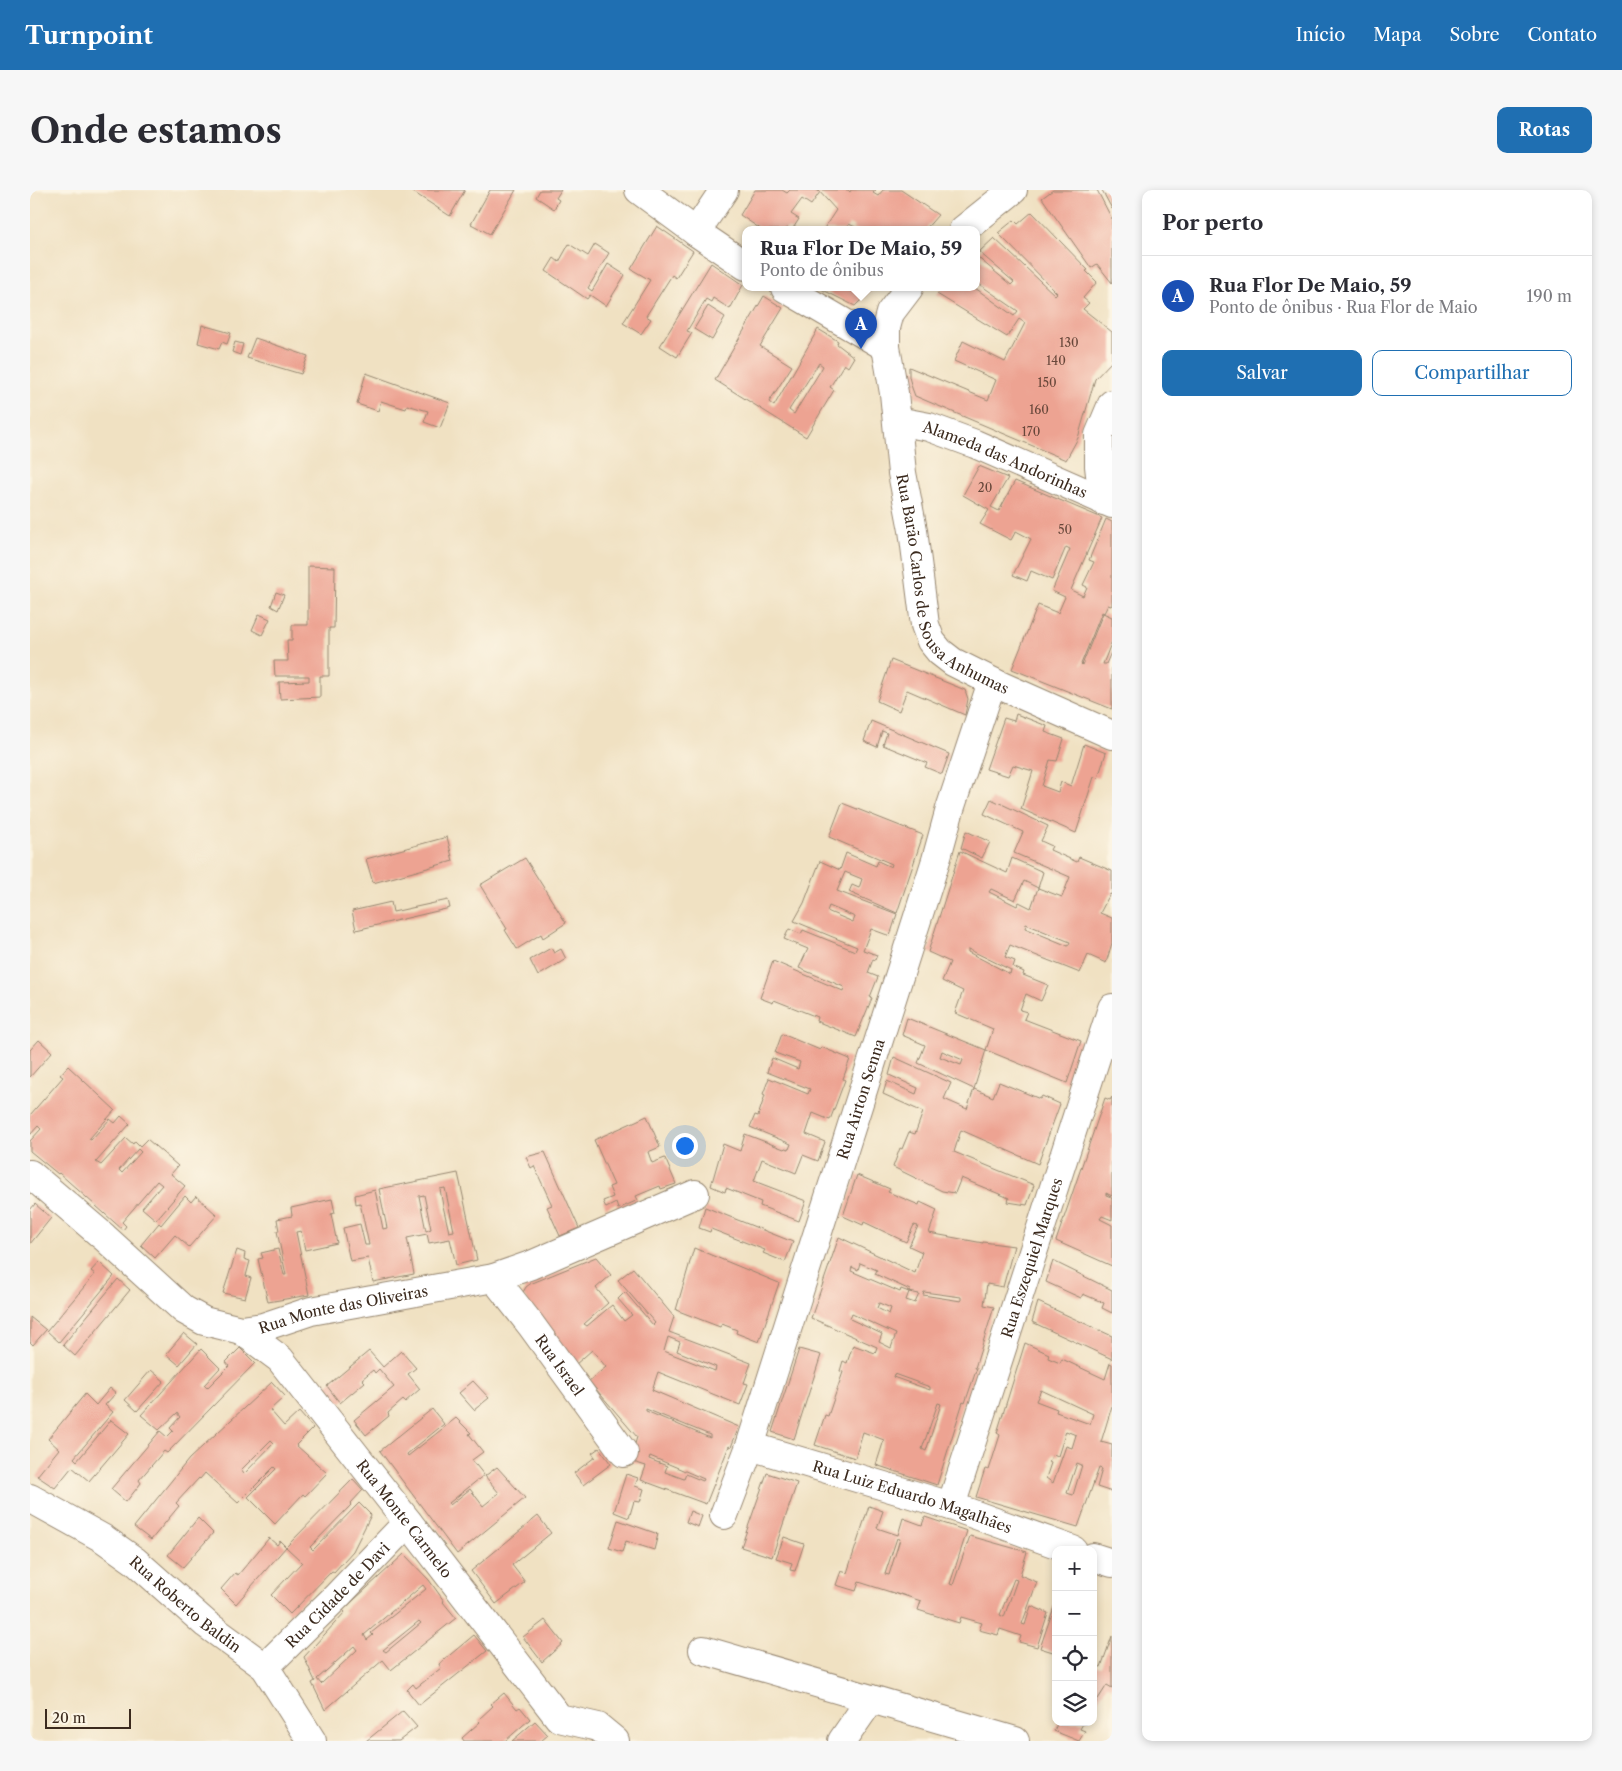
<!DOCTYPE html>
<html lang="pt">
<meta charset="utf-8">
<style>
:root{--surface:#fff;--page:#f7f7f7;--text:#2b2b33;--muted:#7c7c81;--line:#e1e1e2;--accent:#1f6fb2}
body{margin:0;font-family:"Libre Caslon Text",serif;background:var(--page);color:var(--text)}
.controls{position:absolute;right:15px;bottom:15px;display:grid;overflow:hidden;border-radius:10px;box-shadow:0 2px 8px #0003}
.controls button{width:45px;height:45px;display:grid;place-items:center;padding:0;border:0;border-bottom:1px solid var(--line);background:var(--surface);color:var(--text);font:25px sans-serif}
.scale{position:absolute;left:15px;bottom:12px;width:86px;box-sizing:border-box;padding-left:5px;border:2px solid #3b2a1e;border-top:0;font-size:14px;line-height:18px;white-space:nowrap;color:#3b2a1e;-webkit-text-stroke:4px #fcf5e5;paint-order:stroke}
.you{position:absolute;left:654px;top:955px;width:18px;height:18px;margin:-12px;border:4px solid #fff;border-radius:50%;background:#1a73e8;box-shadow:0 0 0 8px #1a73e833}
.badge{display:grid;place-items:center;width:32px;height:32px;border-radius:50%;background:var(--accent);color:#fff;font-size:16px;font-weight:700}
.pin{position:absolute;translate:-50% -41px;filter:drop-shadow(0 1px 2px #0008)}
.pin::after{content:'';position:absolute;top:26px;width:18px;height:15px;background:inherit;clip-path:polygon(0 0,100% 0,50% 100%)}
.popup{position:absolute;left:712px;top:36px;width:238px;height:65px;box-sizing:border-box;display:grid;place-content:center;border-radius:10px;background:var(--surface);filter:drop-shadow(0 1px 4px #0005);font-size:16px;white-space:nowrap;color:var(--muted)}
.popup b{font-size:19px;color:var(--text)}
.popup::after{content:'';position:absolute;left:50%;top:100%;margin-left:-10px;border:10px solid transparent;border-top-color:var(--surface)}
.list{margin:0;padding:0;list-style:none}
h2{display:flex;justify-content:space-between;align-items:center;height:65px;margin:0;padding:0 20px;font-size:21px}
h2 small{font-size:16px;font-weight:400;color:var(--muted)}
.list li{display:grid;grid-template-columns:32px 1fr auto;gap:15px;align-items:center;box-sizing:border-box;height:80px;padding:0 20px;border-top:1px solid var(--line)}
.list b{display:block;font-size:19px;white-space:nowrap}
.list p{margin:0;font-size:16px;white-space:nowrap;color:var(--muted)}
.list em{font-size:16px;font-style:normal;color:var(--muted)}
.actions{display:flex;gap:10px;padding:15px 20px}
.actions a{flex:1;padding:11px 0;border:1px solid var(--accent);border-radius:10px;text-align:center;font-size:18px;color:var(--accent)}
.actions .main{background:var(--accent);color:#fff}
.icon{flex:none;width:28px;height:28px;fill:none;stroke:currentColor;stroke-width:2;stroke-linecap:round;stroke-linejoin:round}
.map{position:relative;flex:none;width:1082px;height:1551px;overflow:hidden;border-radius:10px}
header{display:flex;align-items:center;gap:30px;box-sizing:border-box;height:70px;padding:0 25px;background:var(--accent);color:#fff}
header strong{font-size:24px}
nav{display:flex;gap:28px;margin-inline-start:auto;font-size:18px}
.intro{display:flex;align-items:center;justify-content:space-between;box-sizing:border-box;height:120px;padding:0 30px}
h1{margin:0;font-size:35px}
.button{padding:12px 22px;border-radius:10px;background:var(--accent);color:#fff;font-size:18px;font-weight:700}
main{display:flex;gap:30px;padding:0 30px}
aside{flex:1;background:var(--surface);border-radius:10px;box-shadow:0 2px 8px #0003}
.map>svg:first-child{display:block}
.building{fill:#eda392;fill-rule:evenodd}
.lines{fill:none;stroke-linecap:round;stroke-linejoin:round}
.street-casing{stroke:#968670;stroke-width:30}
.street{stroke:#fff;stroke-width:28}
.labels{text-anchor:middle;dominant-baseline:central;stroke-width:5;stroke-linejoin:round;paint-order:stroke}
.number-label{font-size:12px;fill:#68483b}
.street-label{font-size:15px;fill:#3b2a1e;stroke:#fcf5e5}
</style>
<header>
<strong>Turnpoint</strong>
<nav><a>Início</a><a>Mapa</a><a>Sobre</a><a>Contato</a></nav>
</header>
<div class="intro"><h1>Onde estamos</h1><a class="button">Rotas</a></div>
<main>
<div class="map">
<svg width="1082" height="1551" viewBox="0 0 1082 1551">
<rect width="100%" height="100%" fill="#fcf5e5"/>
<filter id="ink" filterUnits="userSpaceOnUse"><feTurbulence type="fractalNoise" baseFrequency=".02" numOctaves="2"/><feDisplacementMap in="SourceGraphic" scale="10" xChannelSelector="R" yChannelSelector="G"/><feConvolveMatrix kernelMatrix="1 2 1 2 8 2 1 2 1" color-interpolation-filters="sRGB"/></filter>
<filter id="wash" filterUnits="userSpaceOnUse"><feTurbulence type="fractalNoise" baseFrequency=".0096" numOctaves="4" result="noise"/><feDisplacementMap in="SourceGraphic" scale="20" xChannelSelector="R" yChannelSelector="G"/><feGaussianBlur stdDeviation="1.12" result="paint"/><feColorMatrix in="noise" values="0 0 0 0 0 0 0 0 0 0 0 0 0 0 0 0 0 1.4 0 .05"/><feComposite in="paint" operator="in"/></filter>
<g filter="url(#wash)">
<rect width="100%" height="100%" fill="#f0e1c2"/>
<g id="blocks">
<path class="building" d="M384,0H435L420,26L383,2Z
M460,0H486L460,44L441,34Z
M510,0H531L526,8L529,10L524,19L506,7Z
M725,0H752L757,3L760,0H786L790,2L781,15L772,9L761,24L769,29L762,40L757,38L755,40H732L710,25Z
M788,0H818L820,2L821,0H846L843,3L848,6L853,0H871L908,25L895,40H823L825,37L819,34L815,40H793L806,20Z
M1023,0H1067L1082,29V93L1067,74L1061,78L1012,8Z
M1072,0H1082V19Z
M1002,22L1058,80L1056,81L1067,92L1053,108L1059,113L1053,119L1082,142V171L1065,189L1048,248L1036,270L885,206L882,198L879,187V177L958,210L966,190L924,171L933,151L975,172L995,133L989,129L977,147L907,104L913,98H945L984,126L988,121L946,92V66L981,95L984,92L949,62L964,48L1025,105L1027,103L968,43L984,30L988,34Z
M627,36L663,61L646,88L642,85L616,126L621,129L611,144L593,133L620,90L601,79Z
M539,54L558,66L565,54L579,63L558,98L562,101L578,74L595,85L576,116L560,105L557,109L516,81L524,68L529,72Z
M681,73L713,95L700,119L683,108L681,112L676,109L657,141L662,143L647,167L630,156Z
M789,98H843L825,116Z
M734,106L753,118L730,156L762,176L739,212L744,216L788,139L808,151L807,154L824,167L818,177L814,174L800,197L804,200L776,247L685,190ZM789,173L793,176L792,178L764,224L759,220Z
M678,116L695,127L682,150L664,139Z
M172,135L201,143L197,154L192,152L189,159L168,153Z
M225,148L278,166L271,184L217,168Z
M205,152L213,154L210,165L202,162Z
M336,183L420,213L410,238L394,232L398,221L377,215L376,219L351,211L348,221L327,214Z
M949,276L978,288L961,317L969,321L985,291L1072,328L1041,400L1053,406L1057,397L1053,395L1064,372L1059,370L1076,329L1082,332V415L1081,416L1078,415L1074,423L1072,422L1051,474L1052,475L1073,423L1082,427V451L1073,474H1076L1082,460V519L982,479L1008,415L1028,423L1035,407L1022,401L1040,359L1036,357L1022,390L1001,381L997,391L983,385L1001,349L986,341L981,350L950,334L959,320L933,305Z
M278,376L305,377L304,438H299V486H290V507L250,509L249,492L279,491V486H245L244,471H258L257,450H262V435H278Z
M246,402L254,405L248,420L241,416Z
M229,424L240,429L232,445L222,440Z
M861,470L935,500L938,509L935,525L877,500L869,521L847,511Z
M986,524L1017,536L1015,542L1034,549L1027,571L1020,570L1012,596L1028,602L1031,592L1041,596L1054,554L1076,563L1068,588L1064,587L1046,643L991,619L1003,581L983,575L978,586L956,579L974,528L984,531Z
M841,531L919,564L912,584L895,577L897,573L853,555L857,543L852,541L847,557L834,551Z
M961,609L1018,636L1011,651L1022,656L1020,660L1047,672L1049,667L1082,681V705L1080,704L1070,723L1082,728V753L1076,773L1058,765L1050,783L980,755L975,767L985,771L983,777L994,782L993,785L1018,795L1011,811L996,804L990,820L997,822L994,829L1051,851L1037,893L956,860L963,839L925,823L933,801L912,791L920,772L898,762L930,661L977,683L982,668L1013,682L1008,698L994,691L985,710L961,699L959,702L987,716L989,712L1001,718L1008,698L1032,707L1040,687L984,663L993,642L954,624ZM996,734L1040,752L1038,756L995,738ZM938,759L981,780L980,784L938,762Z
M812,613L893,645L867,723L819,702L822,695L829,698L832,689L815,682L807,701L867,724L860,746L841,739L833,760L847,765L845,770L843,769L838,783L848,787L840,807L842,808L826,847L786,831L787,827L744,810L743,813L730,808L743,771L813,801L814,797L769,778L778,759L754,749L759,739L771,744L773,740L825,761L827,757L764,731L774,713L790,671L810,680L816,663L846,676L848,671L861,677L862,674L799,647ZM799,716L825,727L823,732L797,721Z
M936,641L960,652L952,668L931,658Z
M417,647L423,671L343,693L336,669Z
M495,668L536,733L513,748L511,744L487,759L475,740L477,739L450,695Z
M418,710L420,718L326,740L322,721L361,712L363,722Z
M521,758L524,763L531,759L536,769L508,786L500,770Z
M877,828L956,860L944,899L888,873L895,855L872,845ZM912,861L933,870L931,875L910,867Z
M752,844L790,860L791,857L820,869L813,889L815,890L800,930L783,923L776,944L795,952L788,971L773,965L766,983L732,969L724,991L776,1011L769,1031L730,1016L731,1012L696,998L695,1002L681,996L693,954L710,961L715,944L754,959L755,958L759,959L761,954L720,937L725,925L728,926L735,905L733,904L739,888L778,904L780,899L737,882L742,868L768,879L770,872L745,863Z
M9,850L22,862L0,887V860Z
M864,867L921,893L914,909L937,919L944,899L963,907L969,892L1010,909L1012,906L1030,914L1008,974L931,940L924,962L1004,995L997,1015L978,1012L979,1008L931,988L925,1003L912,1001L863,977L870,958L872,959L879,942L885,944L893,922L853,904L857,891L886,904L888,898L859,885Z
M38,876L85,920L59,949L61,950L80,929L85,933L91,926L100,934L66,972L71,975L96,948L103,954L105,951L110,956L117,949L148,976L141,984L155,996L126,1030L112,1018L132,995L127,991L92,1032L96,1036L93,1040L29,983L28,984L0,961V951L11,939L8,936L0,945V925L33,887L30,885ZM108,959L111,962L92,983L89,980Z
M1082,907V1006L1076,1003V1005L1081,1007L1082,1010V1030L1072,1026L1070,1029L1082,1035V1076L1026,1051L1075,908L1080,910Z
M617,926L630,957L618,962L622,973L635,968L646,994L631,999L630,996L606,1006L608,1010L588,1019L586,1013L576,1018L573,1011L583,1007L579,997L584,995L564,950Z
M515,962L549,1038L530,1046L517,1017L522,1015L504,976L501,978L496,967Z
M428,983L447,1070L426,1075L420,1049L399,1053L397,1044L377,1048L384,1084L343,1092L338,1068L320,1071L313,1038L330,1034L335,1055H339L330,1013L326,1014L325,1005L345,1000L353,1039L357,1038L349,999ZM415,998L424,1041L419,1042L413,1016L410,999ZM394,1005L401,1039L396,1041L389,1006Z
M827,985L860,999L858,1002L889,1015L890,1012L907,1020L899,1043L953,1053V1052L984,1056L973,1097L957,1094L954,1115L964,1117L945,1178H947L935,1213L933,1212L907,1295L846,1275L854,1250L833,1242L825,1268L785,1255L795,1225L798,1226L813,1182L810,1181L813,1171L817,1173L823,1155L845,1163L847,1157L781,1128L809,1047L885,1083L892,1062L879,1056L888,1036L884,1035L876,1052L834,1032L833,1035L813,1026ZM830,1073L847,1080L845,1084L880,1100L879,1102L871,1099L870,1102L821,1081L822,1077L828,1080ZM879,1102L889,1104L885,1113L876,1110ZM894,1102L931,1107V1111L893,1105ZM849,1113L861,1118L859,1124L847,1118ZM822,1124L866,1144L861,1158L849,1152L852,1144L820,1129ZM864,1184L900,1197V1200L863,1187ZM908,1213L911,1214L896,1261L892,1259Z
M155,1006L161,1012L166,1006L187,1025L159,1057L145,1045L125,1068L111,1055L129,1033L131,1035Z
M302,1009L305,1023L301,1024L307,1053L275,1060L271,1041L266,1042L279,1105L238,1112L228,1069L233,1068L231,1063L248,1059L254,1085H256L247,1041H249L247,1029L262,1026L261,1018Z
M5,1014L21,1028L0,1054V1020Z
M675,1017L763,1052L755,1072L733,1063L735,1060L681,1039L680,1042L669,1038Z
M664,1058L749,1093L729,1152L706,1143L707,1140L692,1134L690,1137L646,1120Z
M207,1060L215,1063L214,1069L220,1071L216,1086L221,1088L215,1108L193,1103Z
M566,1067L581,1085L566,1098L578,1113L554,1134L557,1136L582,1115L594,1131L602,1125L588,1109L595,1102L623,1135L625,1133L588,1090L603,1078L644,1127L639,1142L721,1173L714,1193L718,1194L710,1215L628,1182L622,1200L709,1237L701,1257L699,1256L676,1314L611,1290L616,1276L600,1271L607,1247L559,1191L576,1177L562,1160L545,1175L492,1104L496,1097L500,1094ZM638,1147L650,1152L647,1161L686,1177L685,1181L634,1161ZM616,1219L680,1245V1248L616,1221ZM620,1266L674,1289L673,1291L656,1284L654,1289L635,1282L637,1276L619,1269Z
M1023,1071L1082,1100V1123L1072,1118L1074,1113L1053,1104L1051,1108L1016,1092Z
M69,1072L84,1086L29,1152L17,1141L65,1084L61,1081Z
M88,1089L100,1100L45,1166L33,1155Z
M1008,1112L1082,1146V1169L1002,1132Z
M0,1127L16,1140L3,1155L0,1152Z
M154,1143L167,1154L149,1175L136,1164Z
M995,1153L1019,1164L1018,1168L1030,1173L1032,1169L1075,1189L1080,1173L1082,1174V1216L1071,1252L1082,1255V1302L1067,1297L1072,1279L1069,1278L1048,1337L946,1307L955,1279L959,1280L970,1245L967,1243ZM1011,1200L1063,1224L1060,1234L1026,1222L1027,1219L1006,1211ZM1036,1241L1046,1245L1042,1258L1036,1256L1023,1293L1016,1288L1021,1273L1019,1272L1023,1264L1028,1266ZM1047,1273L1052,1275L1043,1305L1037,1303Z
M210,1158L225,1173L137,1263L134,1261L109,1290L111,1293L96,1312L81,1299L130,1241L137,1247L143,1241L140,1238L150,1227L147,1223L129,1240L111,1225L171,1159L190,1178L174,1195L177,1198L199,1176L196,1172Z
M769,1159L791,1165L764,1249L742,1242Z
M339,1161L353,1177L371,1161L386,1178L378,1184L390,1199L375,1212L373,1210L358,1223L359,1226L336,1245L324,1230L364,1197L349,1179L345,1183L343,1180L332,1189L335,1192L310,1213L297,1196Z
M121,1180L134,1191L107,1221L95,1210Z
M443,1191L459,1208L444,1220L429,1203Z
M242,1192L255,1206L240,1220L254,1236L269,1222L283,1238L266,1255L297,1283L275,1306L273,1304L245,1334L218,1307L246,1279L244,1277L208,1313L175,1283L170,1289L169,1288L146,1313L149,1316L121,1350L104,1337L159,1269ZM241,1250L244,1253L214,1284L211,1280Z
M80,1198L86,1203L75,1215L83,1222L44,1268L47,1271L81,1230L99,1244L59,1291L42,1277L25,1298L7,1286L29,1259L18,1249L55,1204L66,1215Z
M402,1219L414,1234L377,1264L378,1266L426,1228L441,1243L439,1244L453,1262L442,1270L454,1285L419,1313L420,1315L440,1299L453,1316L469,1303L455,1286L467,1277L495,1308L427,1364L350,1261Z
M569,1258L581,1274L553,1295L544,1283L565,1267L562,1263Z
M737,1283L767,1293L742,1367L711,1357Z
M596,1284L608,1288L605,1296L614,1299L610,1312L604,1311L599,1328L584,1322Z
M323,1289L333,1300L320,1314L321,1315L280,1357L283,1360L329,1313L341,1325L323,1361L304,1382L302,1381L260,1424L241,1405L272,1372L256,1357Z
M839,1316L853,1321L847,1338L868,1345L873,1328L892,1335L895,1327L937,1341L920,1394L923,1395L940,1346L997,1362L990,1385L1007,1392L992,1434L995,1435L1001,1416L1018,1423L1007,1457L989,1452L991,1446L970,1439L968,1445L949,1440L952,1433L931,1427L929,1433L888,1420L891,1411L870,1404V1405L829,1392L826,1401L806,1395L811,1381L817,1383ZM867,1348L870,1349L859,1385L855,1384ZM984,1389L987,1390L974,1427L970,1425Z
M660,1321L672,1326L668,1337L656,1332Z
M508,1326L521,1343L482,1375L495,1392L466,1414L441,1381Z
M168,1328L183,1343L153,1377L138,1365Z
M588,1330L628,1344L624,1360L596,1351L592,1362L579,1358Z
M754,1347L774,1354L765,1381L760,1380L762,1373L746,1368Z
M239,1348L247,1355L250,1351L256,1357L206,1414L191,1399L205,1383L208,1385Z
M374,1364L399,1390L414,1411L413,1412L426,1428L361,1480L353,1470L295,1520L282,1493L285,1491L274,1467L315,1422L313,1420ZM393,1395L396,1399L341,1443L343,1445L337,1450L334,1445ZM389,1431L391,1433L356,1462L353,1460ZM324,1456L327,1460L291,1494L287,1489Z
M1025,1414H1026V1463L1010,1458Z
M515,1430L533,1453L512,1472L493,1447Z
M444,1445L457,1461L389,1515L377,1500L383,1494L386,1498L411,1478L409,1474Z
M1082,1446V1498L1077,1495L1063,1517V1475L1071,1477Z
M474,1503L487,1519L490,1517L500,1529L475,1551H434L432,1548L450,1532L448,1530L463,1516L461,1514Z
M373,1521L387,1537L369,1551H336Z
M505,1531L518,1545L511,1551H482Z
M1028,1532H1054L1050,1539L1055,1541L1049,1551L1024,1541Z"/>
</g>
</g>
<g filter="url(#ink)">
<use href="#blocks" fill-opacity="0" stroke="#968670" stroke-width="1"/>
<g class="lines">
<defs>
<g id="street">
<path d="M609,0L666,42L716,76"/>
<path d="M933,40L983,0"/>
<path d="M666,42L694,0"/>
<path d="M755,98L856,157"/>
<path id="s1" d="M879,98L860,123L856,138V157L864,203L872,283L883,340L895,435L901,451L910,462L923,472L967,494L1082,545"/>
<path id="s2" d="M867,231L899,237L945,254L1082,314"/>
<path d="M1073,311L1069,276V245L1082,214"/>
<path id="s3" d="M0,984L74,1047L154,1120L174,1131L211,1140L233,1137L281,1121L464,1088L501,1075L665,1004"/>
<path id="s4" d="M464,1088L501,1135L594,1263"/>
<path id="s5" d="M211,1140L250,1169L378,1332L529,1528L568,1537L585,1551"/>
<path id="s6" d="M720,1256L921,1316L1043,1360"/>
<path id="s7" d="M0,1308L74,1349L105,1371L176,1434L235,1477L282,1551"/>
<path id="s8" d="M921,1316L1082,818"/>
<path id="s9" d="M694,1325L720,1256L906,670L920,619L962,492"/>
<path d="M1063,1367L1082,1373"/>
<path d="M673,1460L985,1551"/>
<path id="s10" d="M235,1477L307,1406L378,1332"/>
<path d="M812,1551L841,1509"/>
</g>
</defs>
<use href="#street" class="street-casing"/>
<use href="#street" class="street"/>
</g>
</g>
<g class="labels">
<g class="number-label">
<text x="1039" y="152">130</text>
<text x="1026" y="170">140</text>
<text x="1017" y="192">150</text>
<text x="1009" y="219">160</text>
<text x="1001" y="241">170</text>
<text x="955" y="297">20</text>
<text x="1035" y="339">50</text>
</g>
<g class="street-label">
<text stroke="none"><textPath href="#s2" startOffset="115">Alameda das Andorinhas</textPath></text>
<text stroke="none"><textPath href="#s1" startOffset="325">Rua Barão Carlos de Sousa Anhumas</textPath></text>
<text stroke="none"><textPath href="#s9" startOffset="438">Rua Airton Senna</textPath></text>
<text stroke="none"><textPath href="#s8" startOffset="261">Rua Eszequiel Marques</textPath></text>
<text stroke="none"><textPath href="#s3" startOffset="371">Rua Monte das Oliveiras</textPath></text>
<text stroke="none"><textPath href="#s4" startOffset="109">Rua Israel</textPath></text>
<text stroke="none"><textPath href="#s6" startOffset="170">Rua Luiz Eduardo Magalhães</textPath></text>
<text stroke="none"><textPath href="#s5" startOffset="251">Rua Monte Carmelo</textPath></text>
<text stroke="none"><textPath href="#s10" startOffset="102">Rua Cidade de Davi</textPath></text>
<text stroke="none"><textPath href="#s7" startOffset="189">Rua Roberto Baldin</textPath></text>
</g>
</g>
</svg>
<div class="controls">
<button>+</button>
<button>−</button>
<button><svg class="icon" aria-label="locate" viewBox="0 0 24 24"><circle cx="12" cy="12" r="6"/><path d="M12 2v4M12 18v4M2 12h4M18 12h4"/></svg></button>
<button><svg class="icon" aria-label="layers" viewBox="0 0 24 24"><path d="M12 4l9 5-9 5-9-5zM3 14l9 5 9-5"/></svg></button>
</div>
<div class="scale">20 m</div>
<div class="you"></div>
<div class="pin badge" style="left:831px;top:159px;background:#1a4fb4">A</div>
<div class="popup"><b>Rua Flor De Maio, 59</b>Ponto de ônibus</div>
</div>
<aside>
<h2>Por perto<small></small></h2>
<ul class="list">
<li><span class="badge" style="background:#1a4fb4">A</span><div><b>Rua Flor De Maio, 59</b><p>Ponto de ônibus · Rua Flor de Maio</p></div><em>190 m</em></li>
</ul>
<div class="actions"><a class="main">Salvar</a><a>Compartilhar</a></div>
</aside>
</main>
